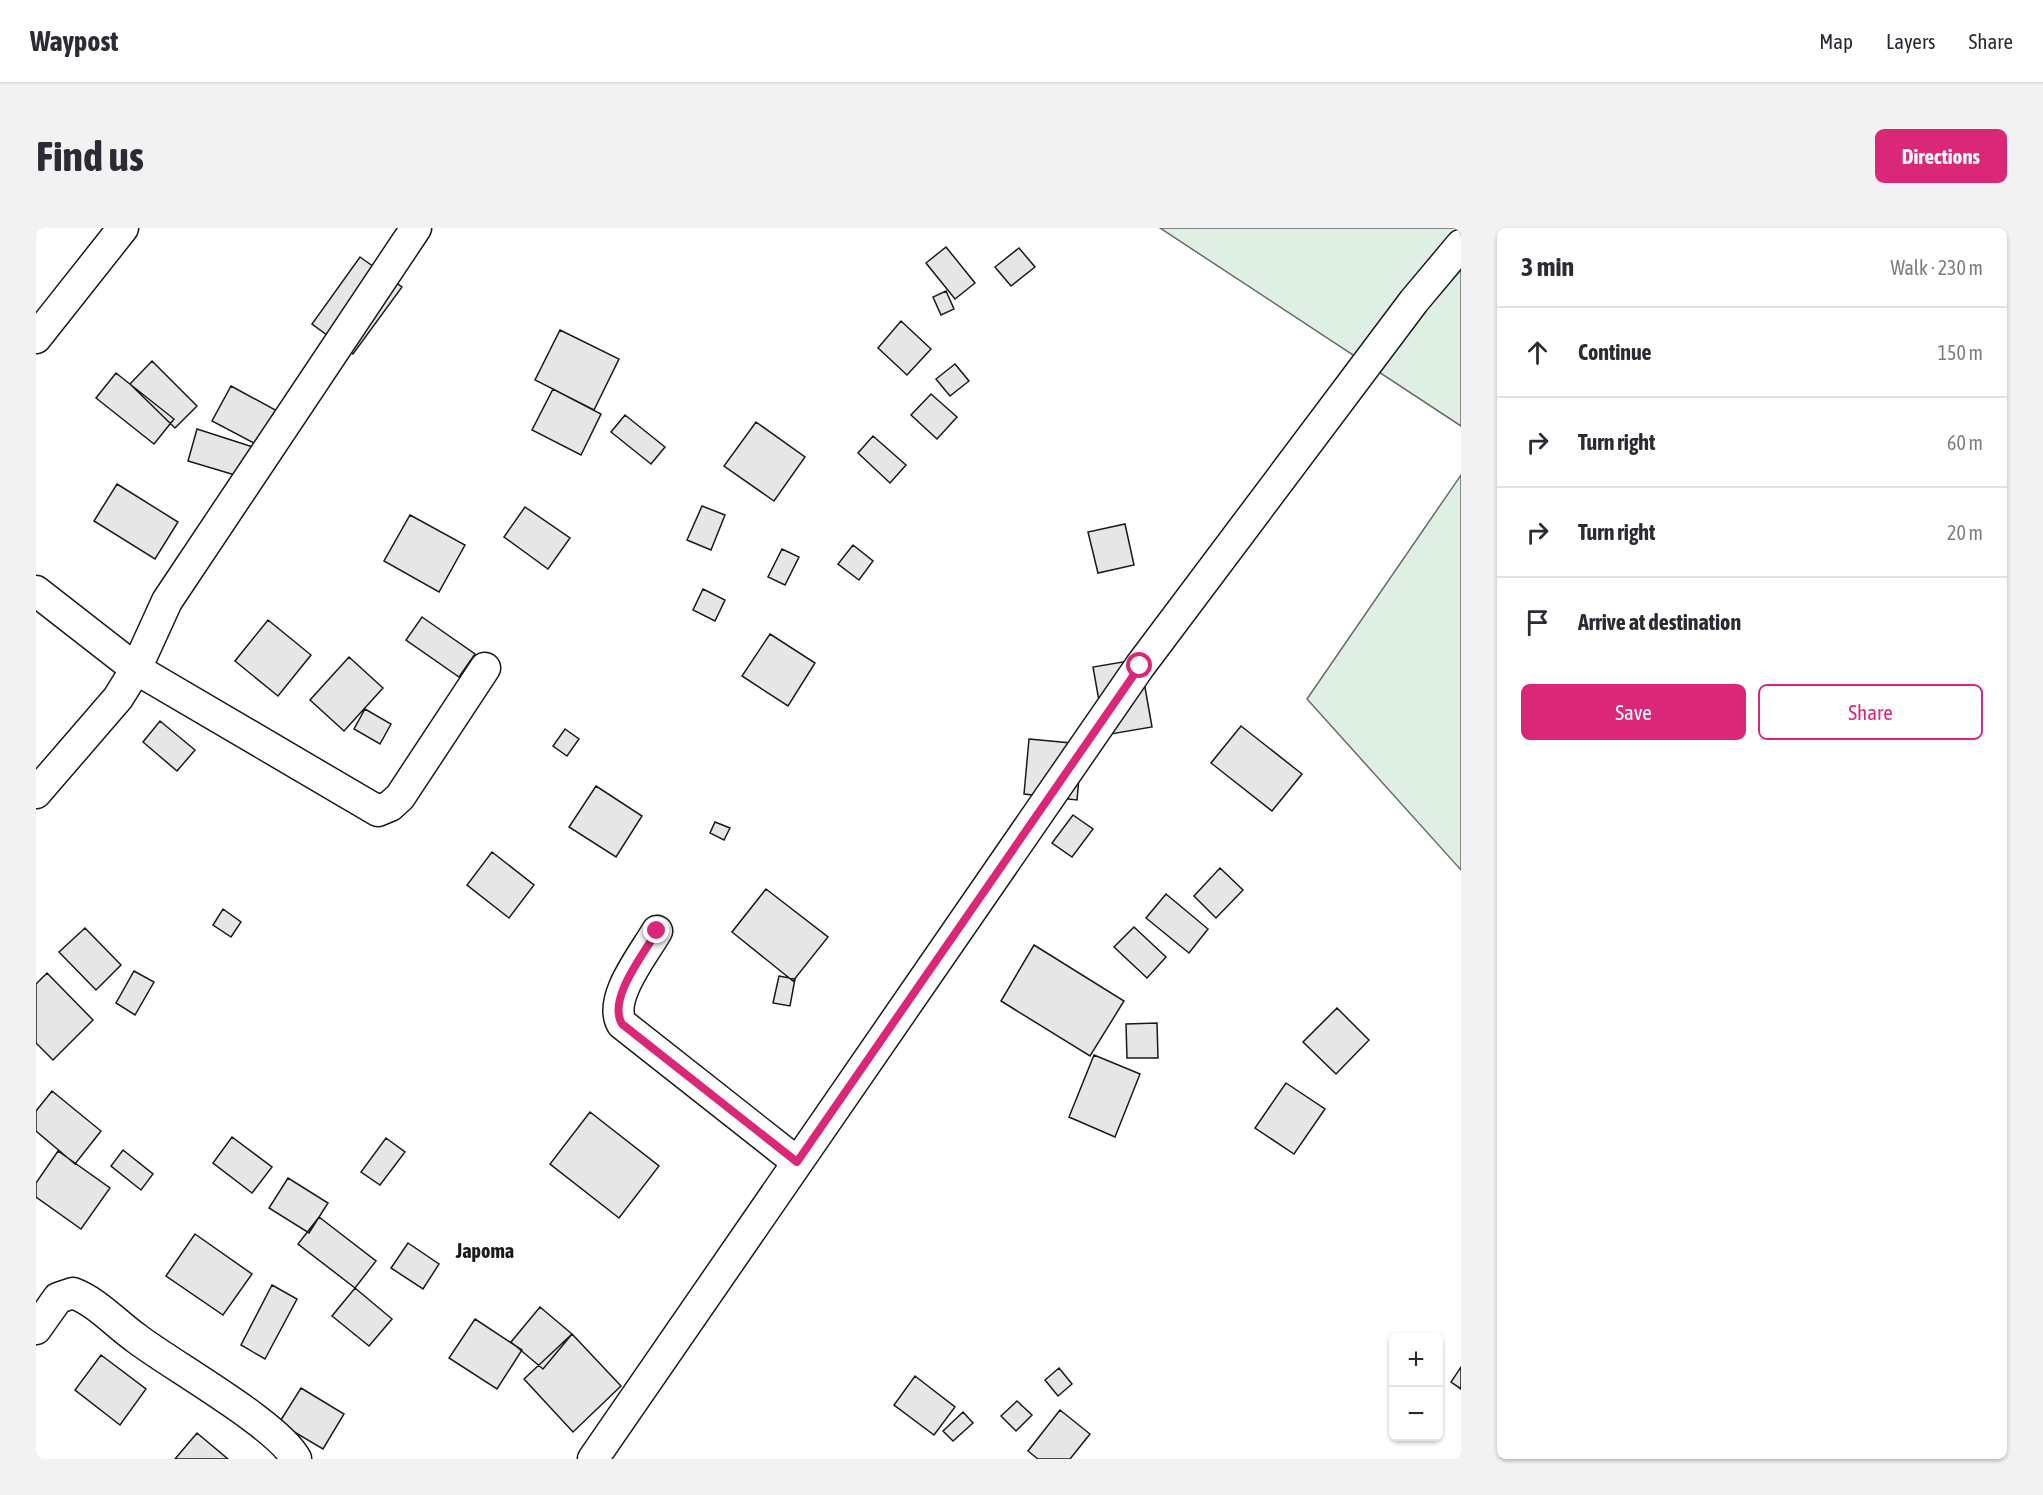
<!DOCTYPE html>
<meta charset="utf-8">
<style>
:root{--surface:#fff;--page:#f2f2f3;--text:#2b2b33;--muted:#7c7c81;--line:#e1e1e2;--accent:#db2777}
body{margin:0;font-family:"Asap Condensed",sans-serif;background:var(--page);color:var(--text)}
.controls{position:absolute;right:18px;bottom:18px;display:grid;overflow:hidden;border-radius:9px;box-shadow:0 2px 4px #0004}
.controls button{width:54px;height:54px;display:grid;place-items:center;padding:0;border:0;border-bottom:2px solid var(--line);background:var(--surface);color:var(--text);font:30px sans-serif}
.stop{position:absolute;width:18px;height:18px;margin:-14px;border:4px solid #db2777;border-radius:50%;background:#fff}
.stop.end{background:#db2777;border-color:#fff;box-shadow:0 2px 6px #0008}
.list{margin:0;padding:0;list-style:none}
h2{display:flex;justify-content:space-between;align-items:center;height:78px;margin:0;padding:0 24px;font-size:26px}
h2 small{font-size:20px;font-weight:400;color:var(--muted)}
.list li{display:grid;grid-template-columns:39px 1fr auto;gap:18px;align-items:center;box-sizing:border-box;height:90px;padding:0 24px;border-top:2px solid var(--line)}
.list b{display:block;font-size:22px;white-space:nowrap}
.list em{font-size:20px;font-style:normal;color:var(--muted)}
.actions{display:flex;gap:12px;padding:18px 24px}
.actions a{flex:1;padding:14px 0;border:2px solid var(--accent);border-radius:9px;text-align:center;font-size:21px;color:var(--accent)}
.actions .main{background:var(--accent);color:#fff}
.icon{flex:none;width:33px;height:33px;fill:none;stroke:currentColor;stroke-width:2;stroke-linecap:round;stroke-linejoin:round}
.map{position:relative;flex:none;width:1425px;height:1231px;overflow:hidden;border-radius:9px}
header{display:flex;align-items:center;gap:36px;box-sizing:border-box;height:84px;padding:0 30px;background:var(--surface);border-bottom:2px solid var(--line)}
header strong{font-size:28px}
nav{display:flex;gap:33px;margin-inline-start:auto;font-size:21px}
.intro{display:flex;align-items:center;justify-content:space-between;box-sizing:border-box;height:144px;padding:0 36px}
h1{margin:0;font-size:42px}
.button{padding:15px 27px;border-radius:9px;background:var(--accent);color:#fff;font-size:21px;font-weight:700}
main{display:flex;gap:36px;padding:0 36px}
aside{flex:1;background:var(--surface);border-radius:9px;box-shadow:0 2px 4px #0004}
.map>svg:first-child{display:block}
.green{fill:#e0efe3;stroke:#6a6a6a;stroke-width:1.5}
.building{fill:#e6e6e6;stroke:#1a1a1a;stroke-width:1.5}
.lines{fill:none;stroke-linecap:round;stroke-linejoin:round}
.minor-casing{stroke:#1a1a1a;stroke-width:33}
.minor{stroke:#fff;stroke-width:30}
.route{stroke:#db2777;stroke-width:8}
.labels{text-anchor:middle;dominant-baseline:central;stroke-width:4.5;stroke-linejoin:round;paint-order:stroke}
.quarter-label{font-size:20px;font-weight:bold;fill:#1a1a1a;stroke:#fff}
</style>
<header>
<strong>Waypost</strong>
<nav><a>Map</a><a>Layers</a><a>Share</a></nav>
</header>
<div class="intro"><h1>Find us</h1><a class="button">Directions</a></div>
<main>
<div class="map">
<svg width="1425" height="1231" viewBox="0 0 1425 1231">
<rect width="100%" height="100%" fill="#fff"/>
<path class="green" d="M1124,0H1425V198Z
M1425,247V642L1271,471Z"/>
<path class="building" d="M910,19L939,55L919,71L890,35Z
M983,20L999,39L975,58L959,39Z
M324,29L366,59L317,126L276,96Z
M910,63L918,81L905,87L897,69Z
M865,93L895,121L871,147L842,120Z
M524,102L583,131L558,182L499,152Z
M116,133L161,178L139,200L94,156Z
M919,136L933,153L914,168L900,151Z
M80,145L138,191L118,216L60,170Z
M195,158L254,190L235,224L176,193Z
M517,161L565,186L545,227L496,202Z
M895,166L921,189L901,211L875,187Z
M589,187L629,219L615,236L575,204Z
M720,194L769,229L738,273L688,238Z
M161,201L217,219L209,250L152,233Z
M837,208L870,237L854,255L822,225Z
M81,256L142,294L119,331L58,293Z
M666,278L689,287L675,322L651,312Z
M489,279L534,310L512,341L468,309Z
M374,287L429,317L403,364L348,333Z
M1089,296L1098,337L1062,345L1052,304Z
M817,317L837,333L823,352L802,336Z
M746,321L763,329L749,357L732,349Z
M667,361L689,372L679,393L657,382Z
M386,389L439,426L423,449L370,412Z
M232,392L275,427L242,468L199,433Z
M734,406L779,435L752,478L706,448Z
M313,429L347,460L308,503L274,472Z
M1104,431L1116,499L1069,507L1057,439Z
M329,481L355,496L344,516L318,501Z
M124,493L159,522L141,543L107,514Z
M1205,498L1266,546L1236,583L1175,535Z
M529,501L543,511L531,528L517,518Z
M993,511L1046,516L1041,572L988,566Z
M560,558L606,588L580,629L533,599Z
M1037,587L1057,601L1036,629L1016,615Z
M679,594L694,600L688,612L674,605Z
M456,624L498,657L473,690L431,657Z
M1184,640L1207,662L1180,690L1158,668Z
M730,661L792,709L757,753L696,704Z
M1130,666L1172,701L1153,725L1110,690Z
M187,681L205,694L195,709L177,697Z
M1098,699L1130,729L1111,750L1078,719Z
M49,700L85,737L60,762L23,724Z
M998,717L1088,773L1054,828L965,773Z
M98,743L118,754L99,787L80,775Z
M11,745L57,792L17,832L0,815V756Z
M743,748L759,751L754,778L737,775Z
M1301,780L1333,812L1300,846L1267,814Z
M1121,795L1122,830H1091L1090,796Z
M1058,827L1104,846L1079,909L1033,889Z
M1250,855L1289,881L1258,926L1219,900Z
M16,863L65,903L39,936L0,903V883Z
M554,884L623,938L583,990L514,936Z
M196,909L236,939L216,965L177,935Z
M350,910L369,924L344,957L325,944Z
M87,922L117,946L105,962L75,938Z
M22,923L74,960L45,1001L0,969V955Z
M252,950L292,975L273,1005L233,980Z
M283,989L340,1033L319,1060L262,1016Z
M159,1006L216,1046L187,1087L130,1048Z
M372,1015L403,1036L387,1061L355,1040Z
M236,1057L261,1071L229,1131L205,1117Z
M319,1060L356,1091L333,1118L296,1088Z
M504,1079L536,1106L507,1141L475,1114Z
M439,1091L486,1122L461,1161L413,1130Z
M536,1106L585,1158L537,1204L488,1151Z
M65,1127L110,1161L84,1197L39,1162Z
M1425,1139V1161L1415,1154Z
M1023,1140L1036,1156L1022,1168L1009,1152Z
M879,1148L919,1179L898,1207L858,1177Z
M265,1160L308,1186L287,1221L243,1195Z
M981,1173L996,1187L980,1203L965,1188Z
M1024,1182L1054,1206L1034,1231H1002L992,1223Z
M927,1184L937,1195L917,1213L907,1203Z
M161,1205L192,1231H139Z"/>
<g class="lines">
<defs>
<path id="minor" d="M0,110L87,0
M0,363L100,441L342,583L354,578L364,569L449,440
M0,565L82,470L100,441L131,373L380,0
M621,703C608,726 571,771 586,796L761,934
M0,1101L22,1070L37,1065C61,1074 79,1095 100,1110C135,1137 243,1197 260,1231
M557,1231L1104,438L1378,73L1425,17"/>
</defs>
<use href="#minor" class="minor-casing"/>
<use href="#minor" class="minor"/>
</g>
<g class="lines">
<path class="route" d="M621,703C608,726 571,771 586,796L761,934L1104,438"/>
</g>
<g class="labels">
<g class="quarter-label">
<text x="449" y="1022">Japoma</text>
</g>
</g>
</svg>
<div class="controls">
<button>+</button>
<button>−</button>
</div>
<div class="stop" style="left:1104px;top:438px"></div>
<div class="stop end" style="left:621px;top:703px"></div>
</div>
<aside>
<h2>3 min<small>Walk · 230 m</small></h2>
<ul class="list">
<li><svg class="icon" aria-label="ahead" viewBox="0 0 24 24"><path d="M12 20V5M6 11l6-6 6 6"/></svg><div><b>Continue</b></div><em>150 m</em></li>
<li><svg class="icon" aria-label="right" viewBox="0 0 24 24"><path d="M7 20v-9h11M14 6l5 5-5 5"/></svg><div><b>Turn right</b></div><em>60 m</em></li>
<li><svg class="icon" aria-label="right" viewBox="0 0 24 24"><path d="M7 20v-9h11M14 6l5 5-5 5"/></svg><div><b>Turn right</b></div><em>20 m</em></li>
<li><svg class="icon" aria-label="arrive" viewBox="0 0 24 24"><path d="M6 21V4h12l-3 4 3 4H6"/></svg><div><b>Arrive at destination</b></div></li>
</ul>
<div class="actions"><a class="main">Save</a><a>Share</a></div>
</aside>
</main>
